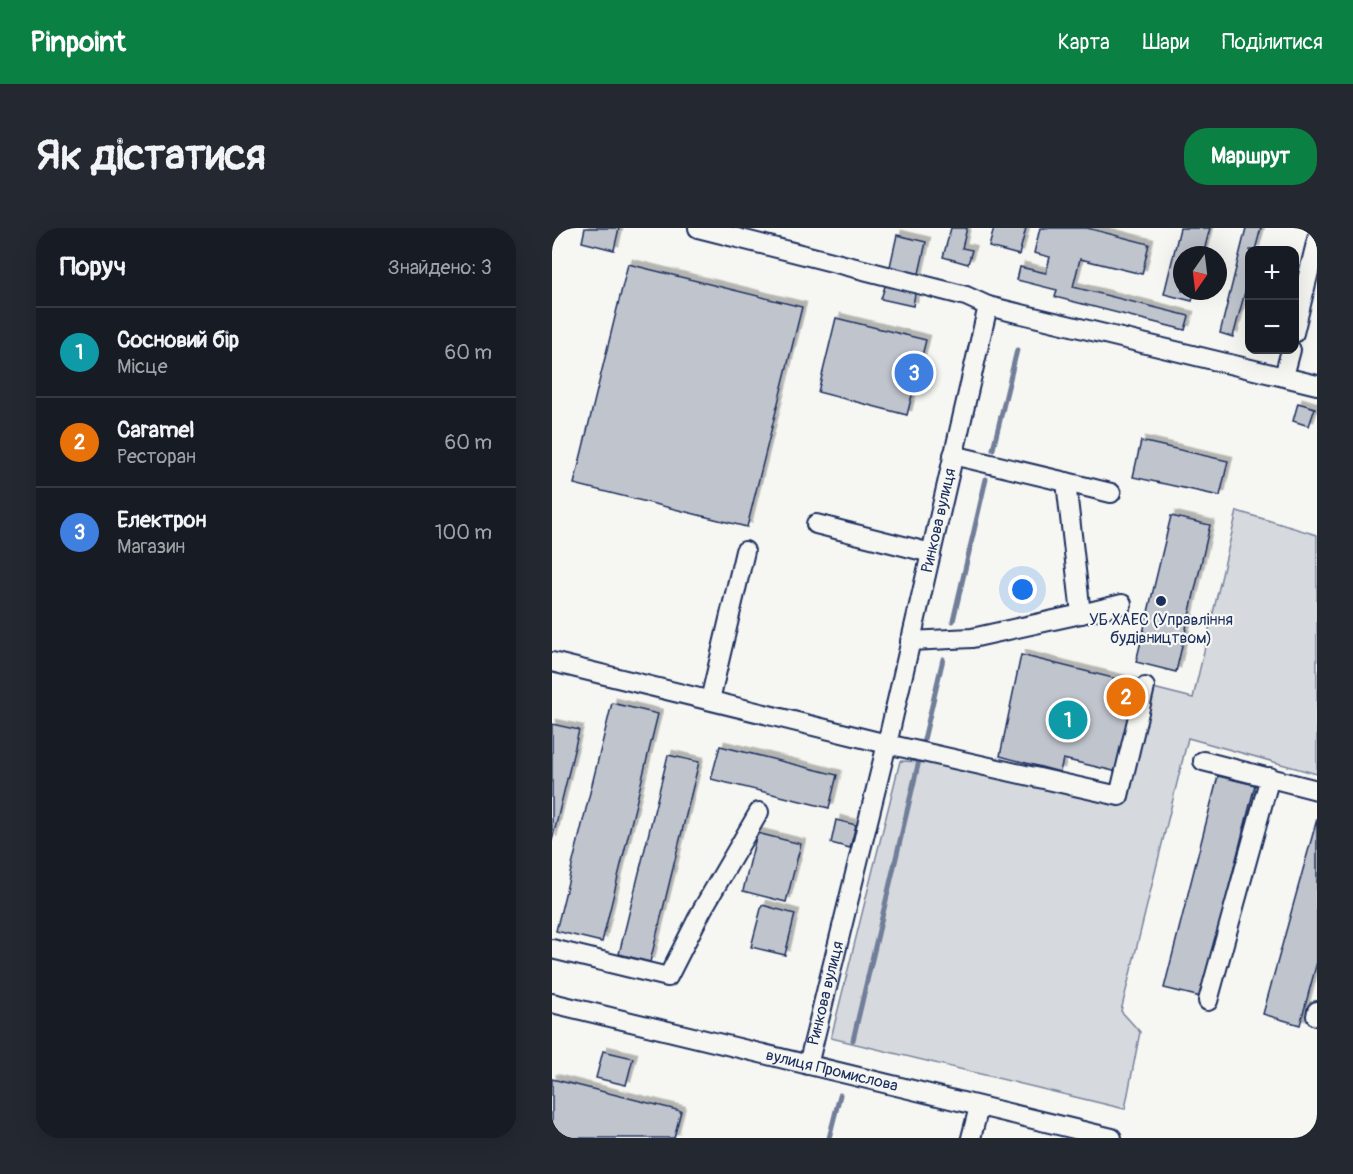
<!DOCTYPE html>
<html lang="uk">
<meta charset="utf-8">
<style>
:root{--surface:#171b24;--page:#242831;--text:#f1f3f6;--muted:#9ea1a6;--line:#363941;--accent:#0b8043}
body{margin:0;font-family:Pangolin,sans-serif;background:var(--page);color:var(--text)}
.controls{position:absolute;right:18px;top:18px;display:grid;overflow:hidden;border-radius:12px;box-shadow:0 6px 24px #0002}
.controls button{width:54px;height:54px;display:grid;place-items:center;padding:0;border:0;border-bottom:2px solid var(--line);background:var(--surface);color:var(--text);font:30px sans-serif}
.compass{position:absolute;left:621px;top:18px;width:54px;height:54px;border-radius:50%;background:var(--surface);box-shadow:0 6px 24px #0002;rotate:194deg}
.you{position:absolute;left:471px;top:362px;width:21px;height:21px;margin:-15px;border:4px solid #fff;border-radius:50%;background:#1a73e8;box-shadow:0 0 0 9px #1a73e833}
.badge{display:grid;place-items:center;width:39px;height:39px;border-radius:50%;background:var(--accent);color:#fff;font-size:20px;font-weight:700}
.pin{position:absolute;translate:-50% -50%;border:3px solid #fff;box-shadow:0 2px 6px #0006}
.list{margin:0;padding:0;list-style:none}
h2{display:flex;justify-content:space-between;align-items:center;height:78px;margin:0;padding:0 24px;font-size:26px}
h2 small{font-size:20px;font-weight:400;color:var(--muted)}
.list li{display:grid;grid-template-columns:39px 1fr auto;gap:18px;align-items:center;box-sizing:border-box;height:90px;padding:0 24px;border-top:2px solid var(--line)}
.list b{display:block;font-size:22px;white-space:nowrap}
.list p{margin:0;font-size:20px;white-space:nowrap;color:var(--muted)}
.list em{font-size:20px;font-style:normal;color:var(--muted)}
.map{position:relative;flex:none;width:765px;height:910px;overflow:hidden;border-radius:24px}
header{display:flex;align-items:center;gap:36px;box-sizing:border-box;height:84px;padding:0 30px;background:var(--accent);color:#fff}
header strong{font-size:28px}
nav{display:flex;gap:33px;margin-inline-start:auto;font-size:21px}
.intro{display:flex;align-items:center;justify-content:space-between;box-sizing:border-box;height:144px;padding:0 36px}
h1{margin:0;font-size:42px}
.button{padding:15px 27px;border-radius:24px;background:var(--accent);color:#fff;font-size:21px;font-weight:700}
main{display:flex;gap:36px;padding:0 36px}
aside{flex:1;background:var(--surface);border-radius:24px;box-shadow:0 6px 24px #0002}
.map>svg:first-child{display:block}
.green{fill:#d6d9dd;stroke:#78849e;stroke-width:1.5}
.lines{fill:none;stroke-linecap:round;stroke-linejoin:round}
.stream{stroke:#717e99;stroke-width:5}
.building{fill:#c0c4cd;stroke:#1b2f5e;stroke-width:1.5;filter:url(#shadow)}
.minor-casing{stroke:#1b2f5e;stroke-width:22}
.minor{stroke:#f6f6f2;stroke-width:18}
.poi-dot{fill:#1b2f5e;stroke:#f6f6f2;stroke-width:2}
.labels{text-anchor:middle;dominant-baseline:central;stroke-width:4.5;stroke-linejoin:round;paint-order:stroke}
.street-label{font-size:16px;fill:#1b2f5e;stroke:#f6f6f2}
.poi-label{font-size:16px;fill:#1b2f5e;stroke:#f6f6f2}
</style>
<header>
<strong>Pinpoint</strong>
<nav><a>Карта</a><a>Шари</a><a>Поділитися</a></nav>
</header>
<div class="intro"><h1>Як дістатися</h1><a class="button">Маршрут</a></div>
<main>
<aside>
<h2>Поруч<small>Знайдено: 3</small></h2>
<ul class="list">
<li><span class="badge" style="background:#0f9aa8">1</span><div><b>Сосновий бір</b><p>Місце</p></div><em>60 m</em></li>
<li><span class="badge" style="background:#e8710a">2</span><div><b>Caramel</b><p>Ресторан</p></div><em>60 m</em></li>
<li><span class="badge" style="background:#3f7fe0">3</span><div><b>Електрон</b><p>Магазин</p></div><em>100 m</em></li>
</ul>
</aside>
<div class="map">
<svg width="765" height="910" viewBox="0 0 765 910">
<defs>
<filter id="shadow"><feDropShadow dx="4.5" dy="-4.5" stdDeviation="0" flood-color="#0004"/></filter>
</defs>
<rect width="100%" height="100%" fill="#f6f6f2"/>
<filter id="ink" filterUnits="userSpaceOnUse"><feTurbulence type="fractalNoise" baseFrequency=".0167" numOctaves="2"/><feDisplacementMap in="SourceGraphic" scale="12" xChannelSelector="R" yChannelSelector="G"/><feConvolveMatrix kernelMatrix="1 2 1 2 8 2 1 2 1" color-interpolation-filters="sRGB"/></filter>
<g filter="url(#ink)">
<path class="green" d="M685,283L765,307V546L636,510L569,783L588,804L573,881L279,810L348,533L372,534L557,567L601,460L641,470Z"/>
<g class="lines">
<path class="stream" d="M441,221L465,122
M401,393L434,251
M301,812L391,431
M277,910L288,867"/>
</g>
<path class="building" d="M33,0H67L62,22L30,14Z
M399,0H415L410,20L420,22L416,36L391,29Z
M442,0H474L467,27L437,19Z
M488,0H535L597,16L590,46L528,31L521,59L637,88L633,102L503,69L505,62L465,52L468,39L494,45L498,29L482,25Z
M628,0H658L651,27H630V63H643L640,73L612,66Z
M694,0H709L703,22H698V45L681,109L668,105Z
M345,7L374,14L364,59L335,52Z
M76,36L250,79L195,299L22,256Z
M335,52L364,59L361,78L329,71Z
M284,90L374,112L355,187L266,164Z
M746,175L763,180L757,198L741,193Z
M589,213L676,233L668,268L581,249Z
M619,288L658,297L624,444L584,434Z
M469,427L585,456L566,544L511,531L508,544L448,528Z
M60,475L106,486L50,714L4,703Z
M0,496L27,502L0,613Z
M168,518L285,547L277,580L159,551Z
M116,527L147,534L98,734L67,726Z
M666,548L703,557L649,769L612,760Z
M765,591V734L748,797L711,786Z
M284,592L304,597L298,620L279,615Z
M205,605L249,616L234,674L191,663Z
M210,677L243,686L233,727L199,719Z
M51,823L81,830L74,857L44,850Z
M0,851L129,883L122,910H0Z"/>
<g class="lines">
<defs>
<g id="minor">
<path d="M146,0L414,68L436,78"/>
<path d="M742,105L765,11"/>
<path d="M732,148L739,122"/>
<path d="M514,254L559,265"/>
<path d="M264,296L379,325"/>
<path d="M529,386L570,376"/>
<path d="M358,413L420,410L529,386L514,254L401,227"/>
<path d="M0,434L335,516L567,568L593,459"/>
<path d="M158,472L193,323"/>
<path d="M651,533L765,562"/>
<path d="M0,721L116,749L150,682L207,584"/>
<path d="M656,773L718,549"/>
<path id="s1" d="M0,775L560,910"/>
<path d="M764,788L765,783"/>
<path id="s2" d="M256,837L335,516L436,78L765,157"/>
<path d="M419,910L427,879"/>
</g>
</defs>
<use href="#minor" class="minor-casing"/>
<use href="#minor" class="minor"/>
</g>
</g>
<circle class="poi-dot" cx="609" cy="373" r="6"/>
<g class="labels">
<g class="street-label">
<text stroke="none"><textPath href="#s2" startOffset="560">Ринкова вулиця</textPath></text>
<text stroke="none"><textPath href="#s2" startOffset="74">Ринкова вулиця</textPath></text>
<text stroke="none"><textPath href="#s1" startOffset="288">вулиця Промислова</textPath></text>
</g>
<g class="poi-label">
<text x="609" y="392">УБ ХАЕС (Управління<tspan x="609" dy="18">будівництвом)</tspan></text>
</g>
</g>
</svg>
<div class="controls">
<button>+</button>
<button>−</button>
</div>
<svg class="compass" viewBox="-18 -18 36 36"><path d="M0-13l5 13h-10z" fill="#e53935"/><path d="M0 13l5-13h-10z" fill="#9ea1a6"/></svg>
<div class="you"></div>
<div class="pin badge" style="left:516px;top:492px;background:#0f9aa8">1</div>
<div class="pin badge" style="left:574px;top:469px;background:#e8710a">2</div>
<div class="pin badge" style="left:362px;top:145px;background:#3f7fe0">3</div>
</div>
</main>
